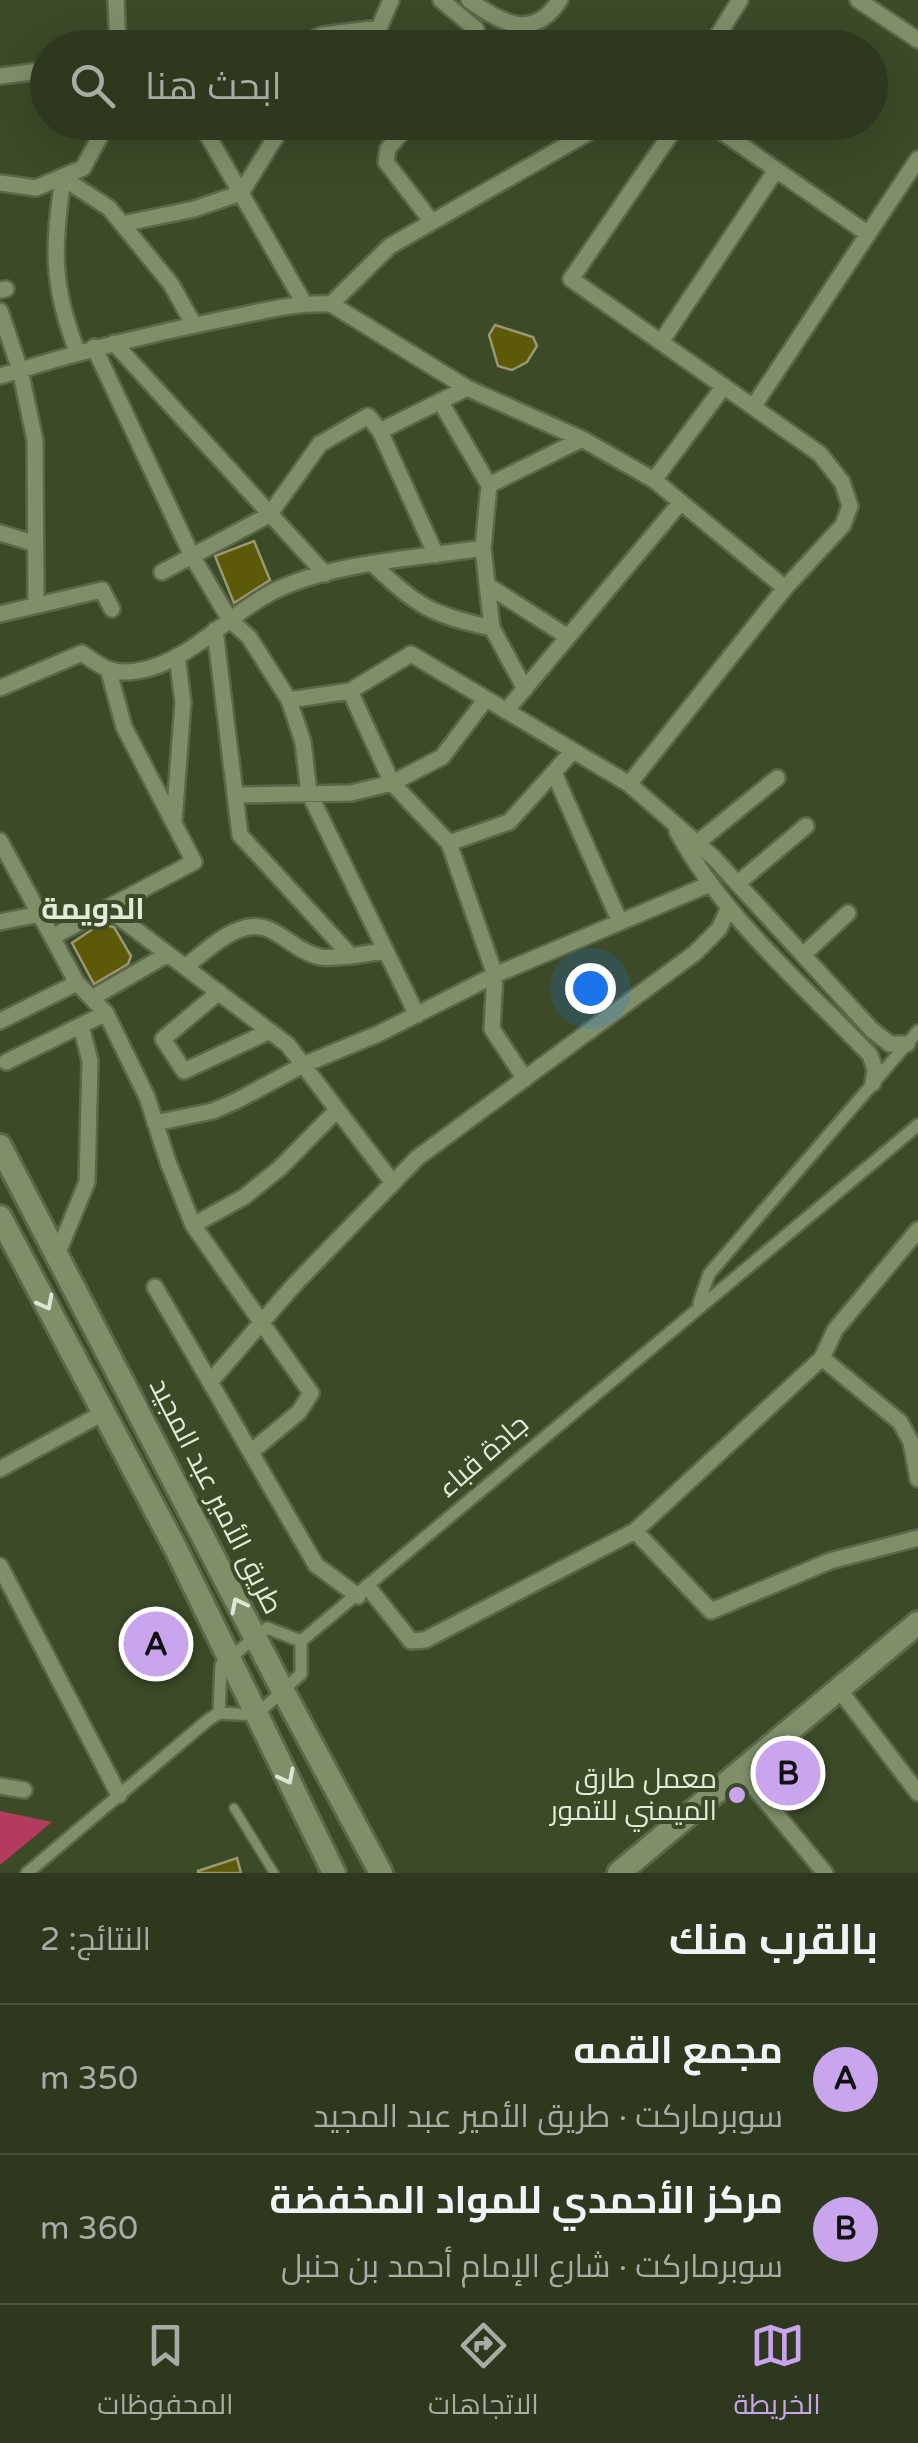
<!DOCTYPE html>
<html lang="ar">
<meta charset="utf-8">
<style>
:root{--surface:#2d381e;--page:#39432b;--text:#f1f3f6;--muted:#a7aca4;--line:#48523c;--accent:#c9a5ee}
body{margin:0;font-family:"Varela Round",Cairo,sans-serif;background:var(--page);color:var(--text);direction:rtl}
.you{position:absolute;left:590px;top:988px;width:35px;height:35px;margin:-25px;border:8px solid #fff;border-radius:50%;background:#1a73e8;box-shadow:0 0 0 15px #1a73e833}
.badge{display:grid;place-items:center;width:65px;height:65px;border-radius:50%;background:var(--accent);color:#111;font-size:32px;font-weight:700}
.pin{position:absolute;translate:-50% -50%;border:5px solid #fff;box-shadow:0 2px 10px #0006}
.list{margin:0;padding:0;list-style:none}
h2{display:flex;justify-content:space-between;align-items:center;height:130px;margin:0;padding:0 40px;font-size:42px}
h2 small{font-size:32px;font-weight:400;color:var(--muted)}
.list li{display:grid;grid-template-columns:65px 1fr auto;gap:30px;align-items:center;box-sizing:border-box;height:150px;padding:0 40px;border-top:2px solid var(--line)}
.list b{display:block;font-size:38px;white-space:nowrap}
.list p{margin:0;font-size:32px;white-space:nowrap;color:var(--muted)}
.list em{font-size:32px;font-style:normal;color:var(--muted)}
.icon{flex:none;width:55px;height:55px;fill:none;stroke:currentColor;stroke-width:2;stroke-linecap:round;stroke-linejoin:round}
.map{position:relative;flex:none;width:918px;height:1873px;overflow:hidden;direction:ltr}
.search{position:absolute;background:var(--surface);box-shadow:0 10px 40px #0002;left:30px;right:30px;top:30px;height:110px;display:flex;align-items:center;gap:25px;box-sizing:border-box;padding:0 35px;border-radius:55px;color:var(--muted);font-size:38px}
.sheet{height:430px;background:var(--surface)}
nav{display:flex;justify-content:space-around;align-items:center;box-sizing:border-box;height:140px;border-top:2px solid var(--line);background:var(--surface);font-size:28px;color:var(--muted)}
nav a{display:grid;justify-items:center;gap:5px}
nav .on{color:var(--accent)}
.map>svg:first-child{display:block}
.forest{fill:#b33c5e}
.building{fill:#5c5908;stroke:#999870;stroke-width:2.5}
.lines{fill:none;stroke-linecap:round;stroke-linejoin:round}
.service-casing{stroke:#5c674a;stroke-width:12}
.pedestrian-casing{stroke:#5c674a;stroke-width:16}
.minor-casing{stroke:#5c674a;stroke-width:20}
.secondary-casing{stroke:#5c674a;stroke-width:28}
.service{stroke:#7f8f6a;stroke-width:8}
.pedestrian{stroke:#7f8f6a;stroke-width:11}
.minor{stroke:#7f8f6a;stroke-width:15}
.secondary{stroke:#7f8f6a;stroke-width:22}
.oneway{stroke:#dde6d2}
.poi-dot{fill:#c9a5ee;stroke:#3c4a28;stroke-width:4}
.labels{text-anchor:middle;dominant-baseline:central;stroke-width:8;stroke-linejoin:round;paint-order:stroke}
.street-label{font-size:28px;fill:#e2ebd7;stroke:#3c4a28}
.poi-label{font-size:28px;fill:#e2ebd7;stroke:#3c4a28;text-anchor:end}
.neighbourhood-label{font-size:30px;font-weight:bold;fill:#e2ebd7;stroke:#3c4a28}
</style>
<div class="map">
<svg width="918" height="1873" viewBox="0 0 918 1873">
<rect width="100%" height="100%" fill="#3c4a28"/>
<path class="forest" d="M0,1811L52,1822L0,1865Z"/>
<path class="building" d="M495,325L533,337L537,346L527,362L512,370L498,366L489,335Z
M254,541L270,580L234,603L215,556Z
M100,924L114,927L131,956L128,964L94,984L72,943Z
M237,1858L241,1873H198V1871Z"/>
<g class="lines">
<defs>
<path id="service" d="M234,1808L274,1873"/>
<path id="pedestrian" d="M699,1303L709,1274L918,1031
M301,1641L918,1125
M219,1713L221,1665L267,1628L301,1641
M27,1873L208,1720L219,1713L256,1715L301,1674V1641"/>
<path id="minor" d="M116,0L118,48
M441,0L476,29L464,48
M469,0C503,24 533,41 560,0
M858,0L918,40
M292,48L323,35L379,28L391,0
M710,48L740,0
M0,76L48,70
M200,122L304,303
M410,122L388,149L386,162L432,222
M708,122L868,234
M0,183L36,188L83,168L108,122
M122,224L194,209L241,193L285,122
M0,290L6,289
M331,304L390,246L607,122
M0,311L20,370L35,440L36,603
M661,342L776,170
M114,343L325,574
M94,347L192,556L230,620L249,637L289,700L303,742L309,793L417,1015
M77,351C51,284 53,248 63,178L109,208L171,284L194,325
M0,376C74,353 148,334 224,319C260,312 294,302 331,304L467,388L582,439L654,480L785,588
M440,401L489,485L483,548L492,628L525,689
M753,407L918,159
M380,431L467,388
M654,480L724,386
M489,485L582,439
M0,533L33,543
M374,565C417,607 433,615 492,628
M162,572L269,515L320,444L368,416L380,431L436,555
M487,585L568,637
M0,614L102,590L112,609
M215,630L240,835L351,956L384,951
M0,688L82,653C101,667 112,675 137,671C189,663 228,614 274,591C334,562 418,558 483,548
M350,691L392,783L449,843L495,975L492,1029L525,1079
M289,700L350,691L411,654L629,784L714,858L872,1030L890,1044H907
M506,711L681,502
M554,773L620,922
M629,784L785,588L843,525L850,506L842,482L820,454L571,279L679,122
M236,795L351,793L392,783L442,757L486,699
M174,822L183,702L177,656
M677,831C723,917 803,985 870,1055L875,1069L873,1083
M0,841L77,983L106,1013L147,1097L168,1162L193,1225L311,1393L299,1412L252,1451
M449,843L509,822L573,751
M697,843L777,778
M738,883L806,826
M107,908L288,1045L393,1183
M0,922L40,914
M52,937L194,862L124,727L109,672
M803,955L848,913
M185,967C201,955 217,939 236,931C273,914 286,949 320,957C329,959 342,956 351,956
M219,992L163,1039L184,1071L270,1031
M92,998L168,954
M0,1021L77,983
M6,1062L106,1013
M155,1123L213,1111L238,1100L303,1065L380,1033L495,975L710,884
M193,1225L244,1197L280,1168L337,1110
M57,1255L87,1182L90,1061L81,1026
M155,1287L316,1565L358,1596
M822,1358L900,1422L911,1442L918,1479
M211,1381L294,1285L417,1158L695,953L719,929L729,907
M0,1469L103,1413
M635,1531L711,1611L830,1561L918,1538
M0,1566L119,1795
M368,1587L411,1641L425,1640L635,1531L822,1358L835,1330L918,1230
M838,1688L918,1793
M740,1770L825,1873
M0,1786L24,1790"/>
<path id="secondary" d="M0,1146L283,1691L381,1873
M0,1217L176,1549L334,1873
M619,1873L918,1623"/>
</defs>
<use href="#service" class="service-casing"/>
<use href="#pedestrian" class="pedestrian-casing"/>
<use href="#minor" class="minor-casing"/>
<use href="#secondary" class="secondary-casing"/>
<use href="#service" class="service"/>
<use href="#pedestrian" class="pedestrian"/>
<use href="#minor" class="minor"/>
<use href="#secondary" class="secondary"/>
</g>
<defs><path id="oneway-chevron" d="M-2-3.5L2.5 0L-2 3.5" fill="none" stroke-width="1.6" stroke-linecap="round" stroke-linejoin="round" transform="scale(2.5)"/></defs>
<g class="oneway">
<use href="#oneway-chevron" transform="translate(46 1303) rotate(62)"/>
<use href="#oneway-chevron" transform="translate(238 1605) rotate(-117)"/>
<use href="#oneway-chevron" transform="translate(287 1777) rotate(63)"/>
</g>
<circle class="poi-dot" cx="737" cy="1795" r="10"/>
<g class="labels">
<g class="street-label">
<text transform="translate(483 1456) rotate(-41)">جادة قباء</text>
<text transform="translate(216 1496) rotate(63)">طريق الأمير عبد المجيد</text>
</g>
<g class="poi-label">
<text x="717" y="1779">معمل طارق<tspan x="717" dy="32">الميمني للتمور</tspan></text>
</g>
<g class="neighbourhood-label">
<text x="93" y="909">الدويمة</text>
</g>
</g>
</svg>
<div class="you"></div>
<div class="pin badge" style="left:156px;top:1644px">A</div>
<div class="pin badge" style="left:788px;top:1773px">B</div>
<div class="search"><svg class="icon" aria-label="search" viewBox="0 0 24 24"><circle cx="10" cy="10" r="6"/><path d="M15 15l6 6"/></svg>ابحث هنا</div>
</div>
<section class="sheet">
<h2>بالقرب منك<small>النتائج: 2</small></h2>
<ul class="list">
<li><span class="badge">A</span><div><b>مجمع القمه</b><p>سوبرماركت · طريق الأمير عبد المجيد</p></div><em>350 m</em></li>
<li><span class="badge">B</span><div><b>مركز الأحمدي للمواد المخفضة</b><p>سوبرماركت · شارع الإمام أحمد بن حنبل</p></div><em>360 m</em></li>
</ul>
</section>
<nav>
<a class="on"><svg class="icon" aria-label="map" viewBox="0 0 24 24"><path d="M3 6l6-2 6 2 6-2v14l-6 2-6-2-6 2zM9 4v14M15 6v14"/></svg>الخريطة</a>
<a><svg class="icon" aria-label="directions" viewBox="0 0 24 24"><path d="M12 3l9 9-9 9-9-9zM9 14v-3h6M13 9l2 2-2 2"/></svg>الاتجاهات</a>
<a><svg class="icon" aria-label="saved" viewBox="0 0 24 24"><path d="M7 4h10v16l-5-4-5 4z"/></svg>المحفوظات</a>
</nav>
